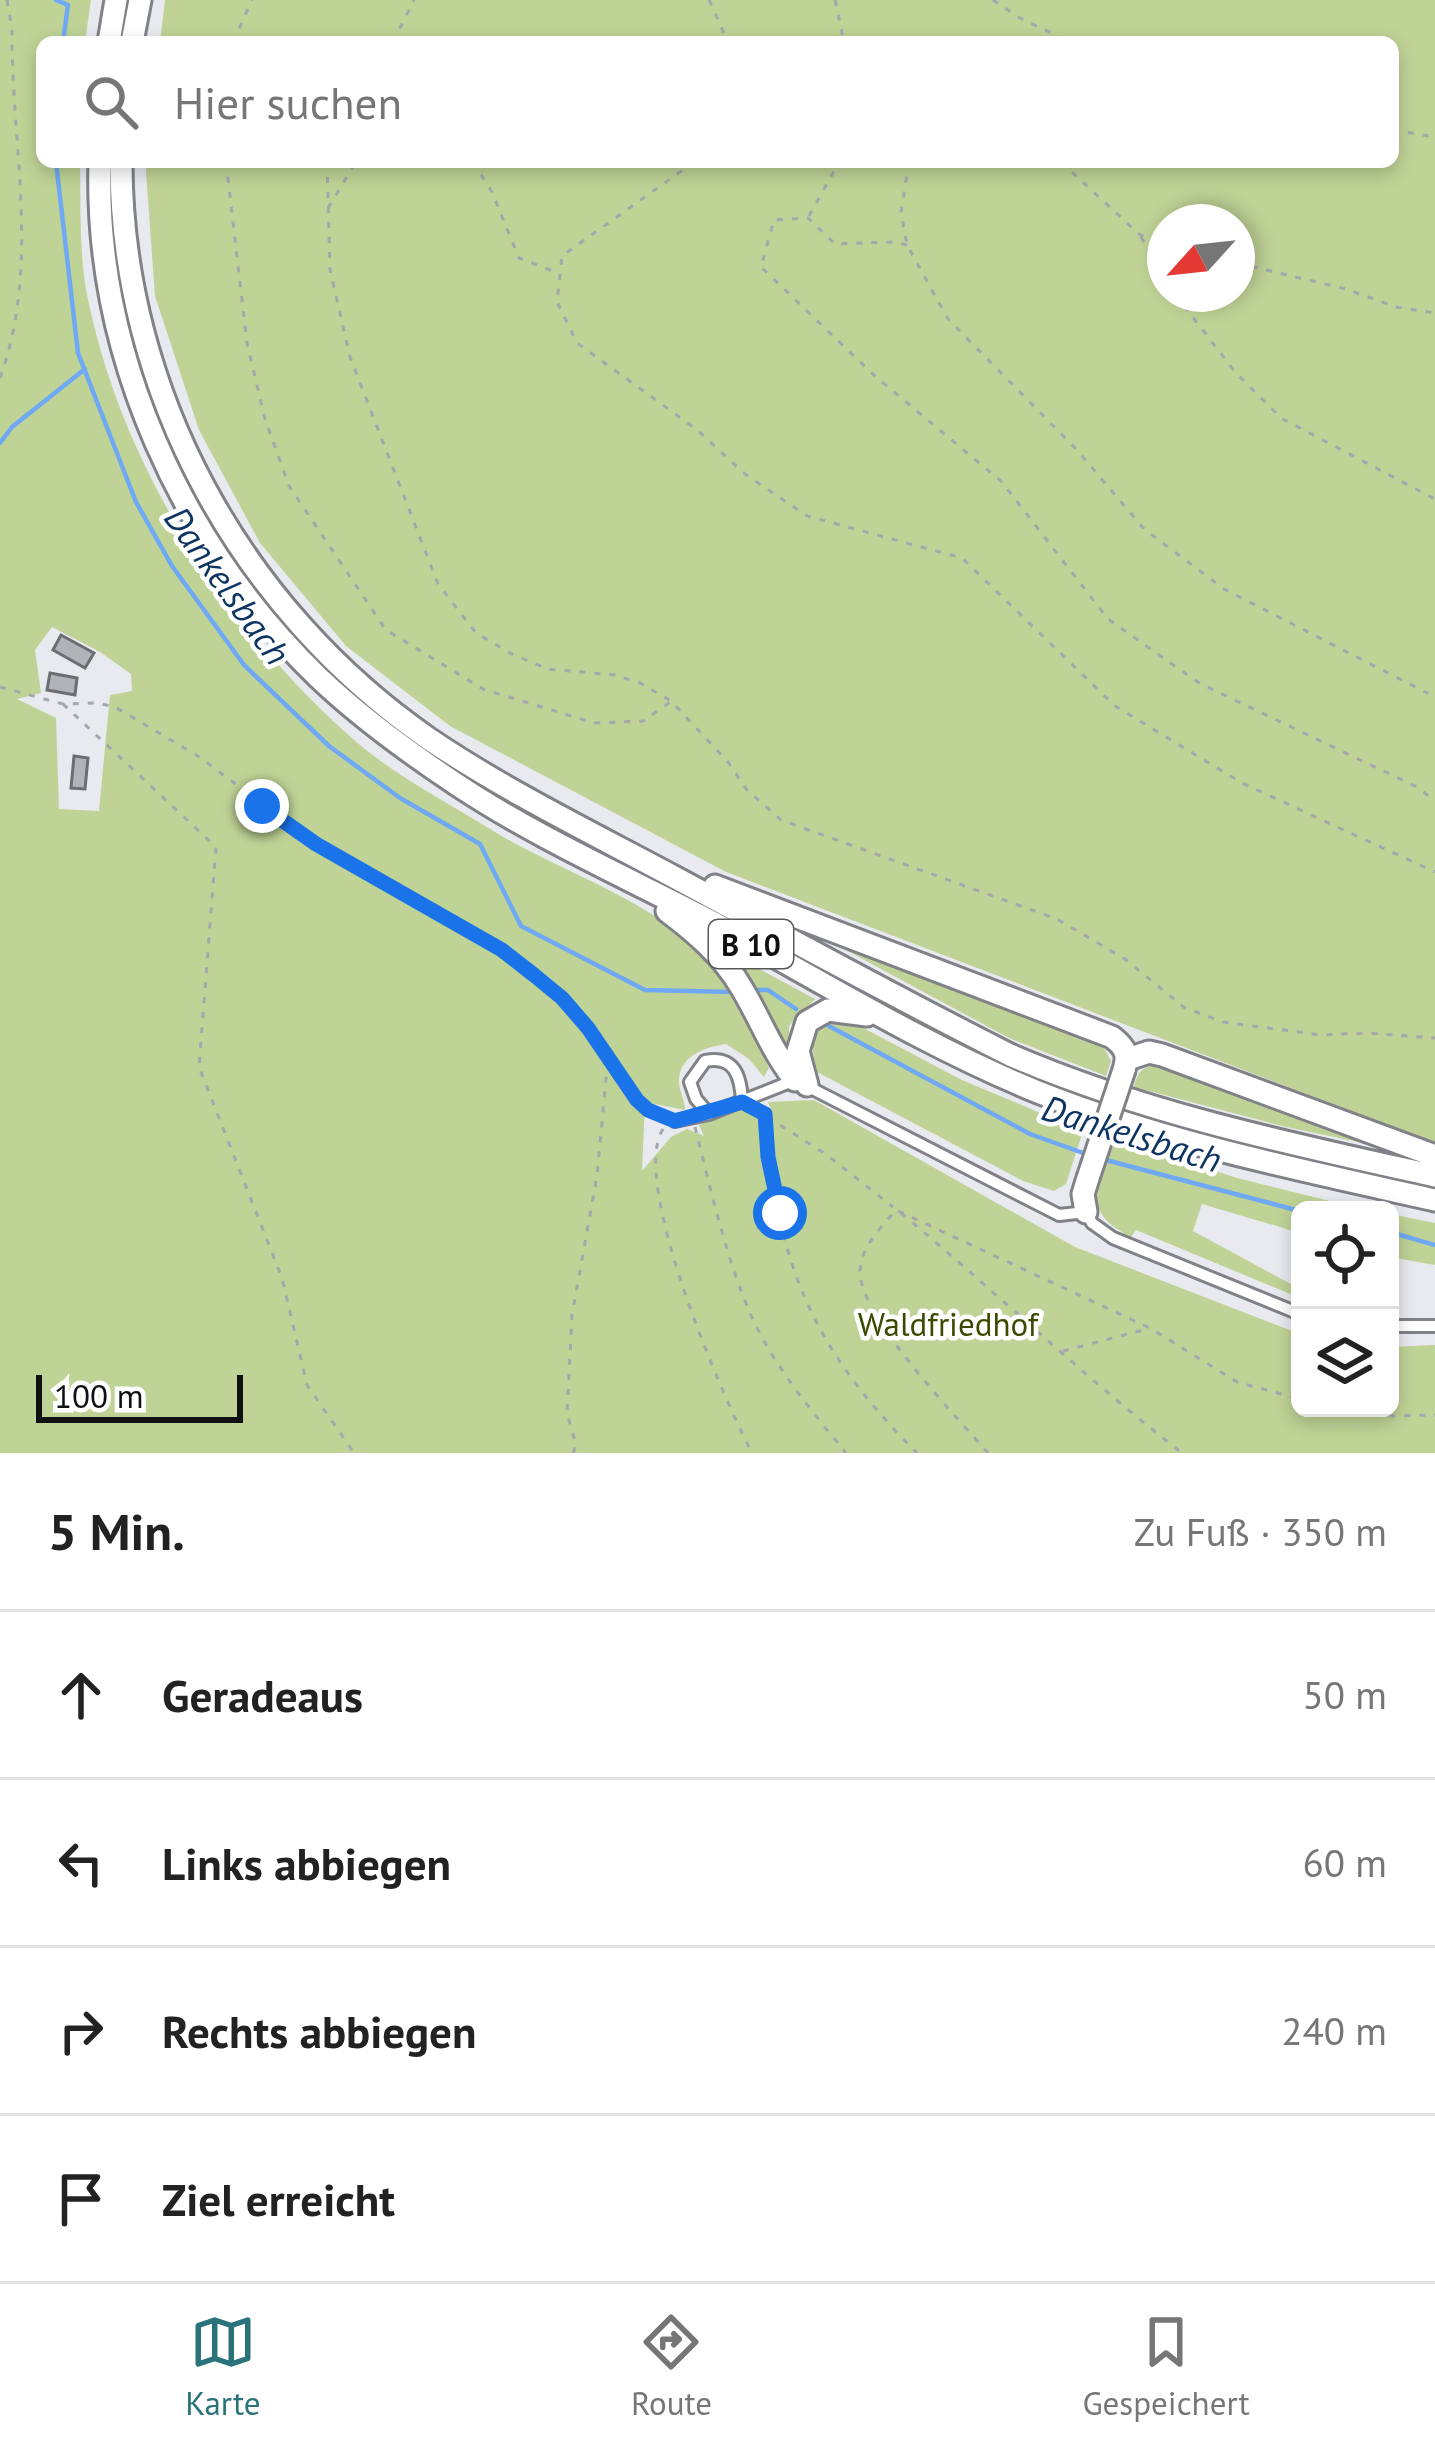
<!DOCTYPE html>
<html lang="de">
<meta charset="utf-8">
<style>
:root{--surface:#fff;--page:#f6f6f6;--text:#222;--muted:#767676;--line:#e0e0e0;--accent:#2a737a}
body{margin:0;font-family:"PT Sans",sans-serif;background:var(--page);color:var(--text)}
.controls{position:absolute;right:36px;bottom:36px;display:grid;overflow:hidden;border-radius:18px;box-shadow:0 6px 18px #0003}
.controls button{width:108px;height:108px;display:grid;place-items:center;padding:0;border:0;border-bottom:3px solid var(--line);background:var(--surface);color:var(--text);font:60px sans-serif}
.compass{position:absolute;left:1147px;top:204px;width:108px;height:108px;border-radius:50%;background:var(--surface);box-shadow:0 6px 18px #0003;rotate:243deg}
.scale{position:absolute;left:36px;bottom:30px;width:207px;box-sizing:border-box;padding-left:12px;border:6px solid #0f1012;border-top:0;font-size:33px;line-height:42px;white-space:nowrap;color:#0f1012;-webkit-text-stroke:9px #fff;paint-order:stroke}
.stop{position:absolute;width:36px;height:36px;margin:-27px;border:9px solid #1a73e8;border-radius:50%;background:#fff}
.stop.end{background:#1a73e8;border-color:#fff;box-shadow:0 3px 12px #0008}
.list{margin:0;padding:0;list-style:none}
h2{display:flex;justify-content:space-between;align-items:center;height:156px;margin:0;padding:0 48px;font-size:51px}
h2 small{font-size:39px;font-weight:400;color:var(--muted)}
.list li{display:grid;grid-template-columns:78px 1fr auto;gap:36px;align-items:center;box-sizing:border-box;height:168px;padding:0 48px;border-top:3px solid var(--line)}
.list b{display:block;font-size:45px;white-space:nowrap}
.list em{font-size:39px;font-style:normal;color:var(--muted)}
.icon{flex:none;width:66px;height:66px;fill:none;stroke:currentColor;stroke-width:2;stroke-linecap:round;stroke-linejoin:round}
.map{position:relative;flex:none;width:1435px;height:1453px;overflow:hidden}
.search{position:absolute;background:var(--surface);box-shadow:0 6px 18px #0003;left:36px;right:36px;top:36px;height:132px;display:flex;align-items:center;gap:30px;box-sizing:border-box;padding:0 42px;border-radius:18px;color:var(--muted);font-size:45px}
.sheet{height:828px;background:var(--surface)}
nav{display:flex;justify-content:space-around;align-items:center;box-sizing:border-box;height:168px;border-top:3px solid var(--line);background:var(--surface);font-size:33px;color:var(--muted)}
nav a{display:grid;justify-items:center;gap:6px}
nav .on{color:var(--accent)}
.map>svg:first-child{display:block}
.green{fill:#bfd396;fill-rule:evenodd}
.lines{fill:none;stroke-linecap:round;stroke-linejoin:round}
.stream{stroke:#6fa9f5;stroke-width:4.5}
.building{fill:#b1b3b9;stroke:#6b6d72;stroke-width:3}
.street-casing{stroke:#808287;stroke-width:16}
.highway-casing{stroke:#808287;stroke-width:27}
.path{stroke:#a5a7ac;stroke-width:3;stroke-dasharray:6 9;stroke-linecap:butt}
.street{stroke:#fff;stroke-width:10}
.highway{stroke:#fff;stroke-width:21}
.highway-bridge-casing{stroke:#808287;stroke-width:27;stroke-linecap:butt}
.highway-bridge{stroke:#fff;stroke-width:21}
.route{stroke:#1a73e8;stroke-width:15}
.labels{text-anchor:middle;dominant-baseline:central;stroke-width:9;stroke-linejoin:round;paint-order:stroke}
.shield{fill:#fff;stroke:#575859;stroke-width:3}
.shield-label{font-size:30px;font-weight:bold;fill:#0f1012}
.park-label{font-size:33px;fill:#3a4b00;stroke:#fff}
.water-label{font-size:36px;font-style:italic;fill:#0d3564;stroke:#fff}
</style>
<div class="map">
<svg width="1435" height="1453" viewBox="0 0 1435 1453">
<rect width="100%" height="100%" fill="#e8eaf0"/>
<path class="green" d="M0,0H91L85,42H42V162H80C81,204 79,248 86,289C118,458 218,616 344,731C388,772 443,800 495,832C567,876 663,902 717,971C740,1000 753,1035 769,1068L764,1077L749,1059L726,1044C706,1047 681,1055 679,1079C678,1090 685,1098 685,1110L645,1102L642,1171L671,1137L687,1129L704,1136L699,1125L744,1108L765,1114L771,1110L768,1102L814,1100L1075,1247L1300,1334V1408H1390V1347L1435,1345V1453H0ZM52,627L100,652L131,674L132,691L110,695L99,811L59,809L56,718L17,699L41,693L35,650Z
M165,0H1435V1143L726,872L450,726L346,646L260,543L199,430L155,296L146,172L147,162H1393V42H160ZM1165,222H1237V294H1165Z
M818,935L1102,1044L1111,1061L1106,1076L1009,1038Z
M726,951L815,999L789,1026L790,1060L768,1014Z
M827,1020L850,1021L962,1080L1083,1131L1066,1184L1054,1191L1023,1181L817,1072C812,1052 807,1031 827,1020Z
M1165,1065L1397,1150L1286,1127L1134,1087C1138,1068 1146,1065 1165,1065Z
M1116,1139L1237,1178L1366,1210H1300V1233L1202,1204L1193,1231L1300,1289V1298L1136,1230L1131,1237C1078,1211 1098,1182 1116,1139Z
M1390,1214L1435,1223V1265L1390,1257Z"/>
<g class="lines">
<path class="stream" d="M56,0L68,5L63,42
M56,162L78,353L136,502L172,566L244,665L329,746L400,798L480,844L521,926L645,990L733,992
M0,443L12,427L85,369
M754,990H768L796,1009
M827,1025L1030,1134L1086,1154
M1102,1159L1300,1211
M1390,1232L1435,1245"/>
</g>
<path class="building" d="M61,635L94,653L85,668L53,650Z
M50,673L77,678L75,695L47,690Z
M74,756L88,758L85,789L71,788Z"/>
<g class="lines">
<defs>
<path id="street" d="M709,1114L696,1099L690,1082L705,1061C735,1055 741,1077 742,1102
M675,1121L709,1114L795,1080L1059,1215L1086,1212L1092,1223L1113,1238L1300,1314
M1390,1326H1435"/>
<path id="highway" d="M109,42L116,0
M132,42L140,0
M100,162C94,354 182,546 319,678C361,718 408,752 456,784C537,838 628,878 714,923C821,981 925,1046 1038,1092C1166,1143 1302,1170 1435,1200
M121,162C121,392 241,609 429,739C506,791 592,833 674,877C786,937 897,998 1010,1055C1147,1114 1291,1144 1435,1176
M715,886L1112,1037C1125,1047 1129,1054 1124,1070
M667,911C695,932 723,956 741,987C760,1018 772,1052 795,1080
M1128,1059L1149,1052L1162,1055L1435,1156
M807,1085L798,1051L807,1022L828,1010L867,1015
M1086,1212L1083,1194L1088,1178"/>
</defs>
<use href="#street" class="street-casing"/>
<use href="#highway" class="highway-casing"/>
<path class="path" d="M709,0L728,42
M835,0L844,42
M993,0L1020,18L1070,42
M233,42L252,0
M393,42L414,0
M1393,130L1435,137
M226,162L247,343L265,419L289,486L386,630L483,689L594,723L643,721L670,702
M327,162L330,270L350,357L438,584L476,633L512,654L548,669L615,675L640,683L671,701L728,762L747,790L781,820L1057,919L1125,959L1185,1008L1223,1022L1321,1035L1367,1033L1435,1038
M473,162L492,192L519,258L558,273
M694,162L562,256L557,302L577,343L696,429L745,474L807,516L962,558L1115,706L1242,783L1435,872
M909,162L901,212L907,245L948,319L1077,450L1144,529L1224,589L1435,697
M1061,162L1140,235L1165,240
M328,208L356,162
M809,216L839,162
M1141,237L1165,277
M907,245L893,242L835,244L808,218L774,220L761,267L876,377L1001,481L1108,619L1199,683L1417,787L1435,801
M1237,263L1346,289L1396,307L1435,313
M1175,294L1235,372L1281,418L1435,499
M0,378C41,265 11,145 12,29L7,0
M0,687L63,704L97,703L115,707L198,756L316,844L502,950L562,997L588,1028L636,1100L666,1118
M63,704L216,847L199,1067L282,1278L307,1385L354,1453
M755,1109L827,1155L893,1207
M765,1116C777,1264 812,1348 917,1453
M695,1127C710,1187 724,1249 747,1306C769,1360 809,1408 846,1453
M663,1129C629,1181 723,1398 752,1453
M901,1213C996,1292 1084,1377 1182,1453
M1063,1351L1147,1329
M1345,1408L1393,1416L1435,1415
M573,1453L576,1445L567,1413L572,1315L597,1176L608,1057
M988,1453C956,1416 862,1319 860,1273C860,1247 881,1228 896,1210L1150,1328L1237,1382L1300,1399"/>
<use href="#street" class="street"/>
<use href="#highway" class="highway"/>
<defs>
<path id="highway-bridge" d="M1088,1178L1124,1070"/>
</defs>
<use href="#highway-bridge" class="highway-bridge-casing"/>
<use href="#highway-bridge" class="highway-bridge"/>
</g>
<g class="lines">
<path class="route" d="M262,806L316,844L502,950L534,975L562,998L588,1028L637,1100L648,1110L675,1121L742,1102L765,1114L768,1157L780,1213"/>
</g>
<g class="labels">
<rect class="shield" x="709" y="920" width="84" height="48" rx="9"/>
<g class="shield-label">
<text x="751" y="944">B 10</text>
</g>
<g class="park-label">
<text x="948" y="1323">Waldfriedhof</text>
</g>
<g class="water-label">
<text transform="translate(228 585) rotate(54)">Dankelsbach</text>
<text transform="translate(1132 1133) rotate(17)">Dankelsbach</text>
</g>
</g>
</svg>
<div class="controls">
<button><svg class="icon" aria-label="locate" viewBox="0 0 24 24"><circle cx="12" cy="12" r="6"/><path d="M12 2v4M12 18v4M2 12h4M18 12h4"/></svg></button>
<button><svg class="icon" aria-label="layers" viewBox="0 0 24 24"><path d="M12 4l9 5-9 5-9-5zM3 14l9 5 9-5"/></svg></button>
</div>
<svg class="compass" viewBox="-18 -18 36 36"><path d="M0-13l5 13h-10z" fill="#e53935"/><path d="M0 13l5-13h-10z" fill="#767676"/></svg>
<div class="scale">100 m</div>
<div class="stop" style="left:780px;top:1213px"></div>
<div class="stop end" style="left:262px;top:806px"></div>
<div class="search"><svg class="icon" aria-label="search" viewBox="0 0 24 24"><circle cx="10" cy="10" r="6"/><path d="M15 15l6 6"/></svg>Hier suchen</div>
</div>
<section class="sheet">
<h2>5 Min.<small>Zu Fuß · 350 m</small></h2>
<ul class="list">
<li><svg class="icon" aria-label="ahead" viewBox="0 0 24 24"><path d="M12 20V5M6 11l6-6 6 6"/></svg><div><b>Geradeaus</b></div><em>50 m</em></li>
<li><svg class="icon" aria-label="left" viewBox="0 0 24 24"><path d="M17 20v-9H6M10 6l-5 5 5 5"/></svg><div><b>Links abbiegen</b></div><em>60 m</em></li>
<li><svg class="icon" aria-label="right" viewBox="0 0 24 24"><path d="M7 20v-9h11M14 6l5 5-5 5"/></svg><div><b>Rechts abbiegen</b></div><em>240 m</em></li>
<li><svg class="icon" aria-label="arrive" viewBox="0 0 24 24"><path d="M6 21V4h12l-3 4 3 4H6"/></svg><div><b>Ziel erreicht</b></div></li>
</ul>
</section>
<nav>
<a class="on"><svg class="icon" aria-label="map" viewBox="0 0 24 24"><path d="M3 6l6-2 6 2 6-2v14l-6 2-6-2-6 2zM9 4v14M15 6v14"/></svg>Karte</a>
<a><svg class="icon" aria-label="directions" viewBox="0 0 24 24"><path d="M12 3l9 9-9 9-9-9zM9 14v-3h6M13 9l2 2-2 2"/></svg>Route</a>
<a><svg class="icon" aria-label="saved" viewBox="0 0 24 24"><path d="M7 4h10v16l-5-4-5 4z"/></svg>Gespeichert</a>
</nav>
